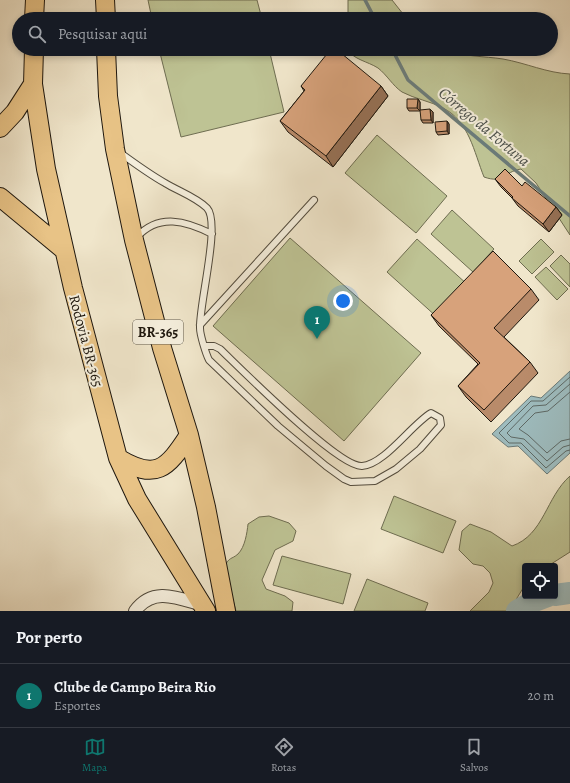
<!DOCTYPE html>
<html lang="pt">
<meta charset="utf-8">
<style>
:root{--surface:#171b24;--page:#242831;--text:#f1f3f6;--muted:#9ea1a6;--line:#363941;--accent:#0f766e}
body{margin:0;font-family:Alegreya,serif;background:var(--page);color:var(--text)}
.controls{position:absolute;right:12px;bottom:12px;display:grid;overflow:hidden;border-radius:4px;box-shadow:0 2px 6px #0003}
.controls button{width:36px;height:36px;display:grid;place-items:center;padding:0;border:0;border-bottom:1px solid var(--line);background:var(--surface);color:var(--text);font:20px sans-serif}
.you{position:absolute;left:343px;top:301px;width:14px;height:14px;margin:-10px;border:3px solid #fff;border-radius:50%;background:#1a73e8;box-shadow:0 0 0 6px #1a73e833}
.badge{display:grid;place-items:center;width:26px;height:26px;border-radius:50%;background:var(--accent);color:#fff;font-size:13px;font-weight:700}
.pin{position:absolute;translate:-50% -33px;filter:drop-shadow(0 1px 2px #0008)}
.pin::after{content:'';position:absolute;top:21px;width:14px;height:12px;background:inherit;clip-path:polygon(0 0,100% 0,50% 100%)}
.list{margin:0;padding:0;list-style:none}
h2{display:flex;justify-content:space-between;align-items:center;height:52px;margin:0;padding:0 16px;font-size:17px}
h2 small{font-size:13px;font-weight:400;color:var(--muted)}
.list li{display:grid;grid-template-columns:26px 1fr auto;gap:12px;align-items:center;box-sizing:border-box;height:64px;padding:0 16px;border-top:1px solid var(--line)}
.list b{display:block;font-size:15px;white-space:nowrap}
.list p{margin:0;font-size:13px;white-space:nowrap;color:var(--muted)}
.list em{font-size:13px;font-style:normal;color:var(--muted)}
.icon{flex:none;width:22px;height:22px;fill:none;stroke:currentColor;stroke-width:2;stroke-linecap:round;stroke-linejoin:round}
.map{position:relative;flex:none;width:570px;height:611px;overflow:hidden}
.search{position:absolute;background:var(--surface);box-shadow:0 2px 6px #0003;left:12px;right:12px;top:12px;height:44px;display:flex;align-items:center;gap:10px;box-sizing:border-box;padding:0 14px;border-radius:22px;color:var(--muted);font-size:15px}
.sheet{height:116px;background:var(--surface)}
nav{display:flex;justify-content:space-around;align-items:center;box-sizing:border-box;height:56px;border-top:1px solid var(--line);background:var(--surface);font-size:11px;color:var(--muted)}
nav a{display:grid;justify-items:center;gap:2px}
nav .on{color:var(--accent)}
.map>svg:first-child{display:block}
.green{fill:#bec394;stroke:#6e6d51}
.water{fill:#9ebdc0;stroke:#6b7b79}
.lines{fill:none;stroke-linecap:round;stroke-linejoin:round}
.shore{stroke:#5e6a67;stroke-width:1}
.stream{stroke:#6b7b79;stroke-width:3.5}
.river{stroke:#9ebdc0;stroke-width:22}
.service-casing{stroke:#524b3d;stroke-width:8}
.minor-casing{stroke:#524b3d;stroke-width:14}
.primary-casing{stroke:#1e170e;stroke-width:20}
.service{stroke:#f5efdd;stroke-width:6}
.minor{stroke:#f5efdd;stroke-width:12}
.primary{stroke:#e8c386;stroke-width:18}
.wall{fill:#b98b6a;stroke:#1e170e}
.shaded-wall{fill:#967156;stroke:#1e170e}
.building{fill:#d7a27b;stroke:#1e170e}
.labels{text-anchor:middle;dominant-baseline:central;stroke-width:4;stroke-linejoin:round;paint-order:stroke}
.shield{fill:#f5efdd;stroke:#5e584c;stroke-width:1}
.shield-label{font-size:14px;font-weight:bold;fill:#1e170e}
.street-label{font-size:15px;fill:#1e170e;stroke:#f5efdd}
.water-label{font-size:16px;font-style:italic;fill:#4b514c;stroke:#f5efdd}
</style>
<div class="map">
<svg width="570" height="611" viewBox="0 0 570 611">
<rect width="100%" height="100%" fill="#f0e6cb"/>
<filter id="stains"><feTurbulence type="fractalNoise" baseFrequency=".005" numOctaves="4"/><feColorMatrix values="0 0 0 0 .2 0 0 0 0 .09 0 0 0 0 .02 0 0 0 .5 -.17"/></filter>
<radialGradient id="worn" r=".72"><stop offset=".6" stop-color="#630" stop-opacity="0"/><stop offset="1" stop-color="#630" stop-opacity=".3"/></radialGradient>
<path class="green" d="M148,0H257L262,19H152Z
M348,0H392L407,19H348Z
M159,49H269L284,112L181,137Z
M347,49H445C463,57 484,56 503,59C526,63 547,73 570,74V235L536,183L521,169C503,172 504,184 484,177C474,152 469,121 443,108C430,101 415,99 402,92C393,86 387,75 378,68C367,61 354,60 347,49Z
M377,135L447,196L416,233L345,173Z
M452,210L494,249L473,272L431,234Z
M290,238L421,353L344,441L213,326Z
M417,239L468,285L438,318L387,272Z
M541,239L554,252L532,274L519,261Z
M561,255L570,264V287L550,266Z
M546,267L568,289L557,300L535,277Z
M570,476V552L548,566H525V585L509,611H470L489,592L493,583L490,573L483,566L473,564L459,550L462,531L470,524L491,532L512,546C544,535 546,497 570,476Z
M394,496L456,521L443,553L381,529Z
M269,516L289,523L296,531L293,541L275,550L262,580L266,589L285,596L293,602L292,611H236L224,567C230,556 231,560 238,554C245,547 247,533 248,524L259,517Z
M282,556L351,574L343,604L273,585Z
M367,579L428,603L425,611H354Z"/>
<path class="water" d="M570,371V453L547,474L518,446L508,447L492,434L531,396L541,398Z"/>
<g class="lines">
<path class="shore" d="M570,377L543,401H531L499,433L509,443H521L546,468L566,451L570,450
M570,384L546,405L533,406L507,433L511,437L524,439L547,461L563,447L570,445
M570,392L548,411L535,413L519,429L528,435L547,453L561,441L570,439"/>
<path class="stream" d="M365,0L375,19
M392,49L408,80L570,216"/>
<path class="river" d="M555,595L570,593
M517,611L532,602L548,596"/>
<defs>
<path id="service" d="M119,152C134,163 149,174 165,183C178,191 196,197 207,208C221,223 199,304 200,328C200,335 206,354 209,360L278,426L326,466L344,479L351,482L375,481L396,469L420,449L441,425L440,418L431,413C412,424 384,465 362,466C339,468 241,369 220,349L214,346H205
M137,237C159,213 186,221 212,234
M200,325L314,200"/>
<path id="minor" d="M135,611C153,586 178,598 203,605"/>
<path id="primary" d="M105,0L106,19
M34,19L35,0
M34,49L33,84L46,169L73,288L118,458L137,499L206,611
M106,49L108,96L115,149L134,240L162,348L189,435L206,507L226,611
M0,128L15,112L33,84
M0,197L64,250
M118,458C156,481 167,469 189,435"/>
</defs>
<use href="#service" class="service-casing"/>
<use href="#minor" class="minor-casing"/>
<use href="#primary" class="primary-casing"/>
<use href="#service" class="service"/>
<use href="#minor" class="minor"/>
<use href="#primary" class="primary"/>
</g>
<path class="wall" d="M301,86H381L388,96L333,167L288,132L280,121L304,91Z
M418,99L420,102V111H409L407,108Z
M430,109L433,112V123H423L421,120Z
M447,121L449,124V134L438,135L436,132Z
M495,179L522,186L556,207L562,215L549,232L518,206L512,198L501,187Z
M531,289L539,300L504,337L530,362L538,373L491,422L466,397L458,386L478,364L439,326L431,315Z"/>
<path class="shaded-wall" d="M381,86L388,96L333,167L326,156Z
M418,99L420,102V111L417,108Z
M430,109L433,112V123L431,120Z
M447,121L449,124V134L447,131Z
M556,207L562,215L549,232L543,224Z"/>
<path class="building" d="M331,49H336L381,86L326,156L280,121L305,90L301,86Z
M407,99H418L417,108H407Z
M430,109L431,120H421L420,110Z
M447,121V131L436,132L435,122Z
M505,169L522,186L525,182L556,207L543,224L512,198L513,197L495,179Z
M493,251L531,289L494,328L530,362L484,410L458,386L480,363L431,315Z"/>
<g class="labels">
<rect class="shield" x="133" y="320" width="50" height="24" rx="3"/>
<g class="shield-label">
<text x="158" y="332">BR-365</text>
</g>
<g class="street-label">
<text transform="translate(86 341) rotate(75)">Rodovia BR-365</text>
</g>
<g class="water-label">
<text transform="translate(484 127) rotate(40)">Córrego da Fortuna</text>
</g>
</g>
<rect width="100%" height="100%" filter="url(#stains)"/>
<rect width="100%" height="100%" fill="url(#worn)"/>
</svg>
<div class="controls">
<button><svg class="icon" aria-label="locate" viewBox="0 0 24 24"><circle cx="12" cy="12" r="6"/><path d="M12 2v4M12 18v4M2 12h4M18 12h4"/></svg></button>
</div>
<div class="you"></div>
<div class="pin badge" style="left:317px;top:339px">1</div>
<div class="search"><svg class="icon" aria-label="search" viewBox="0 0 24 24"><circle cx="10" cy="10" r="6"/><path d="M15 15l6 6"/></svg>Pesquisar aqui</div>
</div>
<section class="sheet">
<h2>Por perto<small></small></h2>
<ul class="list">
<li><span class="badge">1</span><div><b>Clube de Campo Beira Rio</b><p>Esportes</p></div><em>20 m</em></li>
</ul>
</section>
<nav>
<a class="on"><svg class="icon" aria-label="map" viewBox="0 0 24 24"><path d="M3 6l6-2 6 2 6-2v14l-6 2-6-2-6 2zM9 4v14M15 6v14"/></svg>Mapa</a>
<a><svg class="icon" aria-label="directions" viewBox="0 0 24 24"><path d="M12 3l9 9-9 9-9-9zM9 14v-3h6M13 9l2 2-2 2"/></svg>Rotas</a>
<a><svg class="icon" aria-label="saved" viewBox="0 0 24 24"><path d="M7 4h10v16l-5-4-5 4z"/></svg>Salvos</a>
</nav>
